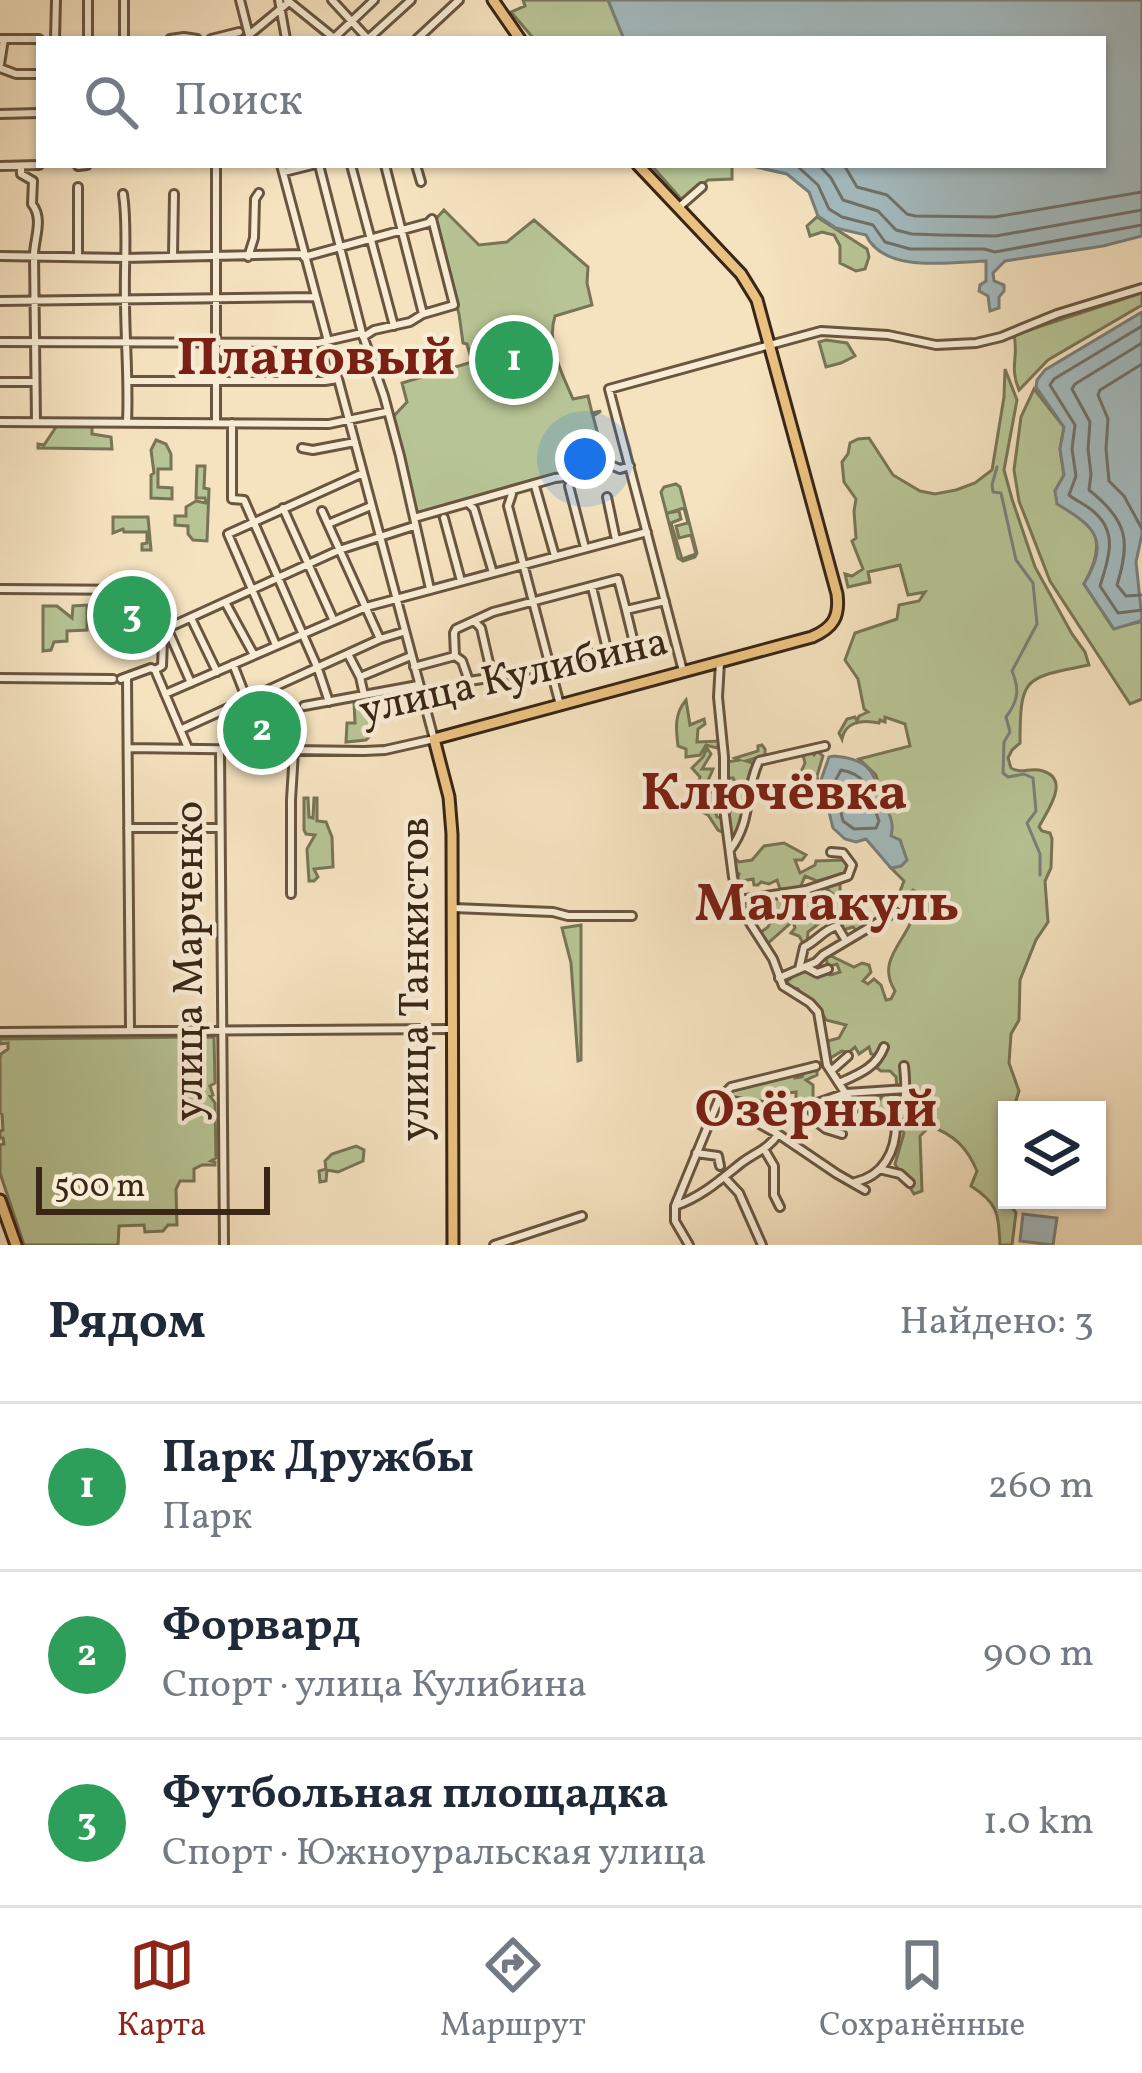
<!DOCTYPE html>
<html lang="ru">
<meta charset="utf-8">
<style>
:root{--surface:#fff;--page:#f6f6f7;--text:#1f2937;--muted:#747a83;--line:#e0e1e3;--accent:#8f2418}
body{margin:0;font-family:Vollkorn,serif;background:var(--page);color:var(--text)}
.controls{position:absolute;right:36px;bottom:36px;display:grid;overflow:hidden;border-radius:0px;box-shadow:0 3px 9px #0004}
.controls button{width:108px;height:108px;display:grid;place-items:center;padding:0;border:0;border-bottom:3px solid var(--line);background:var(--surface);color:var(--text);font:60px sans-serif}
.scale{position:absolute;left:36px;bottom:30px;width:234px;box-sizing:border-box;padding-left:12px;border:6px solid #3a2616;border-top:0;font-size:33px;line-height:42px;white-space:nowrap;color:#3a2616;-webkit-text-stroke:9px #f8ecd5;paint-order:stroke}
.you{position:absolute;left:585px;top:459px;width:42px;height:42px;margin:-30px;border:9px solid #fff;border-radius:50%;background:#1a73e8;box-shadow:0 0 0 18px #1a73e833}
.badge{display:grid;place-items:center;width:78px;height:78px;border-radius:50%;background:var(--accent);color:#fff;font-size:39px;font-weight:700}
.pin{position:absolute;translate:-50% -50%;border:6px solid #fff;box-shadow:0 3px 12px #0006}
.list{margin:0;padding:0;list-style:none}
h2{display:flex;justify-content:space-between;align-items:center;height:156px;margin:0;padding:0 48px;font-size:51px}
h2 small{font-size:39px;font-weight:400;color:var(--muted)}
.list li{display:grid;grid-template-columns:78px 1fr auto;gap:36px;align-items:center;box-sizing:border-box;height:168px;padding:0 48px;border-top:3px solid var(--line)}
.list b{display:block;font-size:45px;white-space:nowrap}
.list p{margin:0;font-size:39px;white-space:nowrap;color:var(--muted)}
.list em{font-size:39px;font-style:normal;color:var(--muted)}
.icon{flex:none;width:66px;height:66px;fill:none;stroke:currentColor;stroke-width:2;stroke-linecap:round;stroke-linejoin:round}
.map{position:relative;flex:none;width:1142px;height:1245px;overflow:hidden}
.search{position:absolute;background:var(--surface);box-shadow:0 3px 9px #0004;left:36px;right:36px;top:36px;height:132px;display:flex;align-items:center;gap:30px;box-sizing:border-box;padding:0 42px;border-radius:0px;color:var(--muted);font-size:45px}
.sheet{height:660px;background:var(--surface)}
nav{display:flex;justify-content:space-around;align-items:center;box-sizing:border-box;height:168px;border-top:3px solid var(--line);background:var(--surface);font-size:33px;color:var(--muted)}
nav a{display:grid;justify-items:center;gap:6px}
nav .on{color:var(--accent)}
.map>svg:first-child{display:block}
.green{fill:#b7c495;stroke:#787556;stroke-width:3;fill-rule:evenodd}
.water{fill:#a3babe;stroke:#797f7b;stroke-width:3}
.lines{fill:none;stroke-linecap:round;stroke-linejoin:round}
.shore{stroke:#6e706a;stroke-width:3}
.stream{stroke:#797f7b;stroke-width:3}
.minor-casing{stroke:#695540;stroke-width:12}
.major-casing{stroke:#3a2616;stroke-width:15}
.minor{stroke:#f8ecd5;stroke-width:6}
.major{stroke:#eac180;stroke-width:9}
.labels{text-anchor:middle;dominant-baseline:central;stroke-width:9;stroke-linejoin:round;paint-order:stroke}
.street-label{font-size:42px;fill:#3a2616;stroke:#f8ecd5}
.district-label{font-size:54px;font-weight:bold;fill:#7a1f14;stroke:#f8ecd5}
</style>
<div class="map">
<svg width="1142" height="1245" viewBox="0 0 1142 1245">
<rect width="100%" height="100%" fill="#f5e2bf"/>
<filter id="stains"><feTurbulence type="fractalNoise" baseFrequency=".00167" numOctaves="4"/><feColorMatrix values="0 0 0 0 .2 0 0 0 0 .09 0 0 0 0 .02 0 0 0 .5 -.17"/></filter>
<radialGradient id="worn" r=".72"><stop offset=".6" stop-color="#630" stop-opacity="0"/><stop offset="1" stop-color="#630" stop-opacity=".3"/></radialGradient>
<path class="green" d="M523,0H608L624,39H534L511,12L525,6Z
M651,165H732V179L708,180L683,201Z
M444,210L479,245L507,242L534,220L588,267L587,283L592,305L555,316C546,345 562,373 573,399L588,396L592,413L601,411L593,416L605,461L417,514L391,419L407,402L402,383L472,362L467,344L463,343L459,314L434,221Z
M817,217L867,249L869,257L865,269L856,271L840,263V246L834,235L822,232L810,236L807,226Z
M1142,293V305L1048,360L1019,390C1009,366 1019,357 1014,335Z
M826,340L847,343L855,356L841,363L826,367L819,342Z
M1005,369L1017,400L1004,470L1012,499L1035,567L1072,634L1085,652L1089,665C1025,678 1020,675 1020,743L1012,750L1008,758L1011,768C1023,774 1027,768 1039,770C1075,777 1044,815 1039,827L1042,831L1050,833L1052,839L1051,868L1045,881L1048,922L1036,940L1020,980L1019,1020L1011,1034L1009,1063L1019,1091L1013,1110H1007V1187L1005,1197L1016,1213L1012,1245H1000C998,1214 999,1204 971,1186L977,1171C967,1147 954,1135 930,1126L920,1136L922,1191L914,1194L895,1164L904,1133L894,1120L875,1115L874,1108L885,1092L897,1116L907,1087H897L896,1077L890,1071H881L877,1068L887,1047L876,1055L871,1054L869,1047L859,1054L855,1047L848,1053L842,1051L829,1059L828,1041L839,1038L846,1025L826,1020C818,1003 806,1003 798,989L791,988L787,982C794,973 805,968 817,969L818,977L822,973L831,975L840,972L837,964L830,966L827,963L826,956L829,955L854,967L862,963L869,965L871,972L863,981L868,984L874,979L881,985L886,1000L891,999L895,991C878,964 899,947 910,924C914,915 914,901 916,892L913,890L903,898L899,894L904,881L891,868L901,866L906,859L900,840L891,836L876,775L859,759L910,746L905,724L885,717V722L880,720L879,723C862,719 845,722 842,739L839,733L847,719L855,717L857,721L859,716L868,712L864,709L858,679L845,660L855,633L897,619L899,605L919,601L925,592L908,595L900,565L868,572L870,582L848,587L845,574L852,576L863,569L852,541L856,538L854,511L856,499L844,482L842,462L848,454L850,443L858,439L869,438L893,475L920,491L935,494L956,490L975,483L992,470L1004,397Z
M1034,389L1064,427L1060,449L1064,475L1055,491C1090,524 1112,535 1084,584L1113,628L1140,622L1142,618V699L1130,704L1050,581L1019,501L1014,470L1021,417Z
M58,424L92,426V434L111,437L112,449L38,448V444L44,445Z
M156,440L166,444L171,454V469H158V487L172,488V499L151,498V475L154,473L151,450Z
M197,466H205L204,488L209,489L207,541L193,540L188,534V526L175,525V516H186V507L196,501L206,503L205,498H196Z
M676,484L680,487L697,553L695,557L683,561L678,558L661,492L664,487ZM684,508L688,523L676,526L679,538L691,535L696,554L682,559L671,523L681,519L679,511L668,513Z
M113,517H148L151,550H142V544L147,543V532H124L123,529L113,533Z
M87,605V630L67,631V641L54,642L51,650L43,651V606H57L72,618L73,606Z
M108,609H119L120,617H124L126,626L121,629L127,645H103L104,623L114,621V616H108Z
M686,700L690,725L704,719L705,724L698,729L697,742L720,741L717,748L706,745L700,755L686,757V749L678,746C676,729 674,714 686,700Z
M354,703H366L371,708L373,733L366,740L346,742L347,723H355Z
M241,719H283V741H241Z
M762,745L765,749V755L746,761L756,764L745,819L731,846L727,813L737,807L738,802L731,801L730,808L725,803L726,789L734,786L735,782L733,778H725L728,776L725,768L727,762L739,760L735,758L758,751V746Z
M707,748L711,754L702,769H713L707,783L713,793L721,791L722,803L715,811L717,817L723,818L724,833L718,830L708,815L700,811L701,802L697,788L700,777L692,768L703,757Z
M817,751L823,756L817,776L819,789L806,793L804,787L806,778L801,772L805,763L803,755L812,752L814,755Z
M304,798H308L309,817L313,818L314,798H317V821L326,822L332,837L333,867L314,869L318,877L314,881H309L307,849L315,835L306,834L304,830Z
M784,843L806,855L802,860H795L800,873L815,865L816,861L844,860L849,864L843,874L817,881L805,876L800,888L780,889L777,880L769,884L761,882L758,885H754L753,879L736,882L739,874L734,871L733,856L739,862L752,860L764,846Z
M830,883H840V890L836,899L862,908V915L867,922L866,927L858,932L853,927L843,930L842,922L836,921L832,910L825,912L822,921L808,932L807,943H803L799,936L791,933L795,928L793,921L767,944L761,932L768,927L774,913L767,911L752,923L744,910L753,911L756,900L763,899L758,906L760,910L766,909L774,897L800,894L810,901L813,900V891L821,890L826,899L831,900L833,894L824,887Z
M581,925V1060L578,1061L571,963L562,928Z
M214,1037L215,1083L210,1086L213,1095L210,1096L215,1103L216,1158L211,1161L215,1162V1165H202L194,1169V1181H180L176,1189L177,1225H168L163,1231L145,1232L144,1225L119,1226L118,1245H24L0,1173V1145L4,1144L3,1138H0V1131L3,1130L2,1114L0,1113V1058L1,1054L8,1049V1043L0,1044V1039Z
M817,1068V1075L806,1080L813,1085V1101L810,1105L796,1106V1092L781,1094L768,1101L767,1106L729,1099L733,1089L795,1074V1078L802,1077L805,1071Z
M356,1146L364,1150L363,1161L338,1172L327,1170L326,1181L320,1182L319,1171L326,1169L325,1161L332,1154Z"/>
<path class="water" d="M608,0H1142V236L1103,246L1005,261L993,273L994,281L1004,285V291L999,297V308L990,311L988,296L979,291L980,285L986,281V261C951,262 884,274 866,235L836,228L818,216L809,192L787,174L747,165H1103V39H624Z
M1142,312V534L1136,562L1142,618L1140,621L1114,629L1084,584C1110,540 1096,527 1057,504L1055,491L1064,475L1060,449L1064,427L1036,387L1037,380L1045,370Z
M834,756C873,759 873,774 886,807C891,818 894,824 891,836L900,840L907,860L901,866L891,868L866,839L856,842L845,839L833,828L821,780L829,757Z
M1023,1214L1057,1218L1053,1245L1020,1241Z"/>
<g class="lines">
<path class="shore" d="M796,165L818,185L829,209L842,217L873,225L885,242L910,249H984L995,252L1142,225
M819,165L831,178L843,200L878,211L896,230L912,234L941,235L996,236L1142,210
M844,165L857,187L887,195L907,214L915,216L995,217L1142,192
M1142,326L1054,379L1050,385L1075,425L1072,449L1076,476L1069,495C1076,501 1087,505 1094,512C1119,533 1108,560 1100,586L1118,613L1142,610
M1142,343L1075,384L1072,389L1090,422L1088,449L1091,474L1089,490C1127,520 1131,540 1117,585L1126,596L1142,595
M1142,364L1100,390L1098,395L1108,419L1106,449L1109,481L1124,496L1142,529
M841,770C871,775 869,796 879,821L876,828L854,829L843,821L834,783Z"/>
<path class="stream" d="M997,467L992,485L993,492L1001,493L1016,560L1033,583L1037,624L1012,671C1020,690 1018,701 1006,717L1010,732L1004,742L1003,773L1008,777L1024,774L1033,778L1036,811L1027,823L1040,854V875"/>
<defs>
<path id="minor" d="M240,0L250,39
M279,0L286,39
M287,0L334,38
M332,0L368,39
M249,35L289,2
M0,39H39
M55,39L56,0
M88,39V0
M124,39V0
M170,39L184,37L197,39
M211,39L239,32
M333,39L374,0
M368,39L411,0
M417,39L459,0
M0,64L4,39
M0,68L16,74H39
M0,114L39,113
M319,165L362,333L384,396L400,456L430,589
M351,165L394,326
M385,165L423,314
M416,165L421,182
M0,166L39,165
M21,166V174L33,181L32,204C44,219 34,239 34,255L36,422
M78,166L87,165
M284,172L312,165
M78,187V257
M123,194C128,228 124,264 125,299C125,340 129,381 127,422
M678,208L702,187
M0,256L125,258L303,254
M173,256L174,194
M248,257L254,238L255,199L259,193
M304,257L428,223L432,219L454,305L423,314L410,322L374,330L363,337
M0,301L315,297
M0,342L318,343L362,333
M129,381H325L338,379
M0,382H35
M0,422L329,424L386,412
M216,423V169
M232,423V499L244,500L318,669L329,702
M302,448L313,450L355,442
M577,475L569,486L585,548
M535,486L555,556
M512,494L508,506L560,705
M607,497L616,540
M468,503L474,509L493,573
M283,508L333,619
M322,511L380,639
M414,518L555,478L582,475L608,464L620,469L630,466
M444,518L461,581
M328,524L371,506
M592,587L607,649
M0,589L149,590
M154,590L156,628L163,639L162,666L155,670
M225,602L254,655
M191,618L217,672
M474,621L481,628L492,676
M167,628L191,683
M159,632L339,550L414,526
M276,645L228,534L363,473
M348,654L360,677L364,695
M455,656L462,661L469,681L502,676L634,643L626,610L665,601
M720,662L718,697L724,757V808L733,877L741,909L773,959L783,986L810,1003L818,1012L827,1065L855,1108
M233,664L247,700
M414,667L455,656L454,633L456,629L493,612L618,579L626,610
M155,670L188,748
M683,671L609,389L821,331L888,335L936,345L976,343L1001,337L1057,314L1142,288
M360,677L411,656
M0,678L113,679
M127,678L130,1031
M121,679L151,668L155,670
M165,694L366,607L647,532
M304,706L418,685
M182,729L380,639L403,632
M128,748L364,751L385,750L434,739L281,165
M220,749L224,1245
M128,828H220
M730,850C753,819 744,792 759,761L825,746
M291,894V800L294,751
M739,900L806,890L848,876L852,865L843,853L831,852
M453,908L553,912L568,916H632
M806,967L817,973L828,969
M799,969L804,947C817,941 824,929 837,926L846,941
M779,978L816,962L823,955L895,912
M0,1032L450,1029
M831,1071L848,1056
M839,1083C859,1074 876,1068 884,1047
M719,1099L781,1109L809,1106L846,1093L907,1089
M719,1102L778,1134L837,1174L865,1190
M809,1106L814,1114V1120L826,1129L842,1134
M870,1117L895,1124
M764,1149L774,1166V1195L780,1207
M696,1153L718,1156L720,1166
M883,1170L900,1174L910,1183
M725,1178L739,1193L762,1245
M855,1182C883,1176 896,1152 896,1124C907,1106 906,1086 904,1066
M675,1206C701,1197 719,1181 740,1164C754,1153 769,1149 778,1134
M494,1245L582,1216
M689,1245L675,1221V1206L719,1099L731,1087L816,1066"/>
<path id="major" d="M493,0L520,39
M0,1200L16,1245
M453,1245L452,834L449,797L434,739L812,637C833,628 840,617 837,594L757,300L741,274L638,165"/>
</defs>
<use href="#minor" class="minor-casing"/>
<use href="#major" class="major-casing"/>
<use href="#minor" class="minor"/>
<use href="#major" class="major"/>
</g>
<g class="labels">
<g class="street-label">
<text transform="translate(514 678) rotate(-13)">улица Кулибина</text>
<text transform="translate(191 961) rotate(-90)">улица Марченко</text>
<text transform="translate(417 979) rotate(-90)">улица Танкистов</text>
</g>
<g class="district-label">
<text x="316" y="360">Плановый</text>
<text x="774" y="795">Ключёвка</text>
<text x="827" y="906">Малакуль</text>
<text x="816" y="1112">Озёрный</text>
</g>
</g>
<rect width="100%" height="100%" filter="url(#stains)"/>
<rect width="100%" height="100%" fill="url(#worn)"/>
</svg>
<div class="controls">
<button><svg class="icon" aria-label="layers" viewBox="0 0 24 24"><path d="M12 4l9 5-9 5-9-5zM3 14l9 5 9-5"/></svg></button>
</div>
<div class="scale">500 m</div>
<div class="you"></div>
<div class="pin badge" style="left:514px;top:360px;background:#2e9e5b">1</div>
<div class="pin badge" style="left:262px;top:730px;background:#2e9e5b">2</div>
<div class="pin badge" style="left:132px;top:615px;background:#2e9e5b">3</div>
<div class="search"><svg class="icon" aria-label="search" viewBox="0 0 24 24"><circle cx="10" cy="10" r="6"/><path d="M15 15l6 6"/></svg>Поиск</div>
</div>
<section class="sheet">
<h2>Рядом<small>Найдено: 3</small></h2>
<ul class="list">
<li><span class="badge" style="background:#2e9e5b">1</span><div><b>Парк Дружбы</b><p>Парк</p></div><em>260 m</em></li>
<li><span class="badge" style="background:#2e9e5b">2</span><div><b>Форвард</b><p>Спорт · улица Кулибина</p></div><em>900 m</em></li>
<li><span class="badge" style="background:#2e9e5b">3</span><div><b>Футбольная площадка</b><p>Спорт · Южноуральская улица</p></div><em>1.0 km</em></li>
</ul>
</section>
<nav>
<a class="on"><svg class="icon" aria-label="map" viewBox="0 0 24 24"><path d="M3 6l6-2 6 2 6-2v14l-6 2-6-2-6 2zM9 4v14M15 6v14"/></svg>Карта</a>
<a><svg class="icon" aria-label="directions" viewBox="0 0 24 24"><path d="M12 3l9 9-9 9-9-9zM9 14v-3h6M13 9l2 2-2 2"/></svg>Маршрут</a>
<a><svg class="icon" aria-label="saved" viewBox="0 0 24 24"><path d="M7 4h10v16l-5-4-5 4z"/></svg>Сохранённые</a>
</nav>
